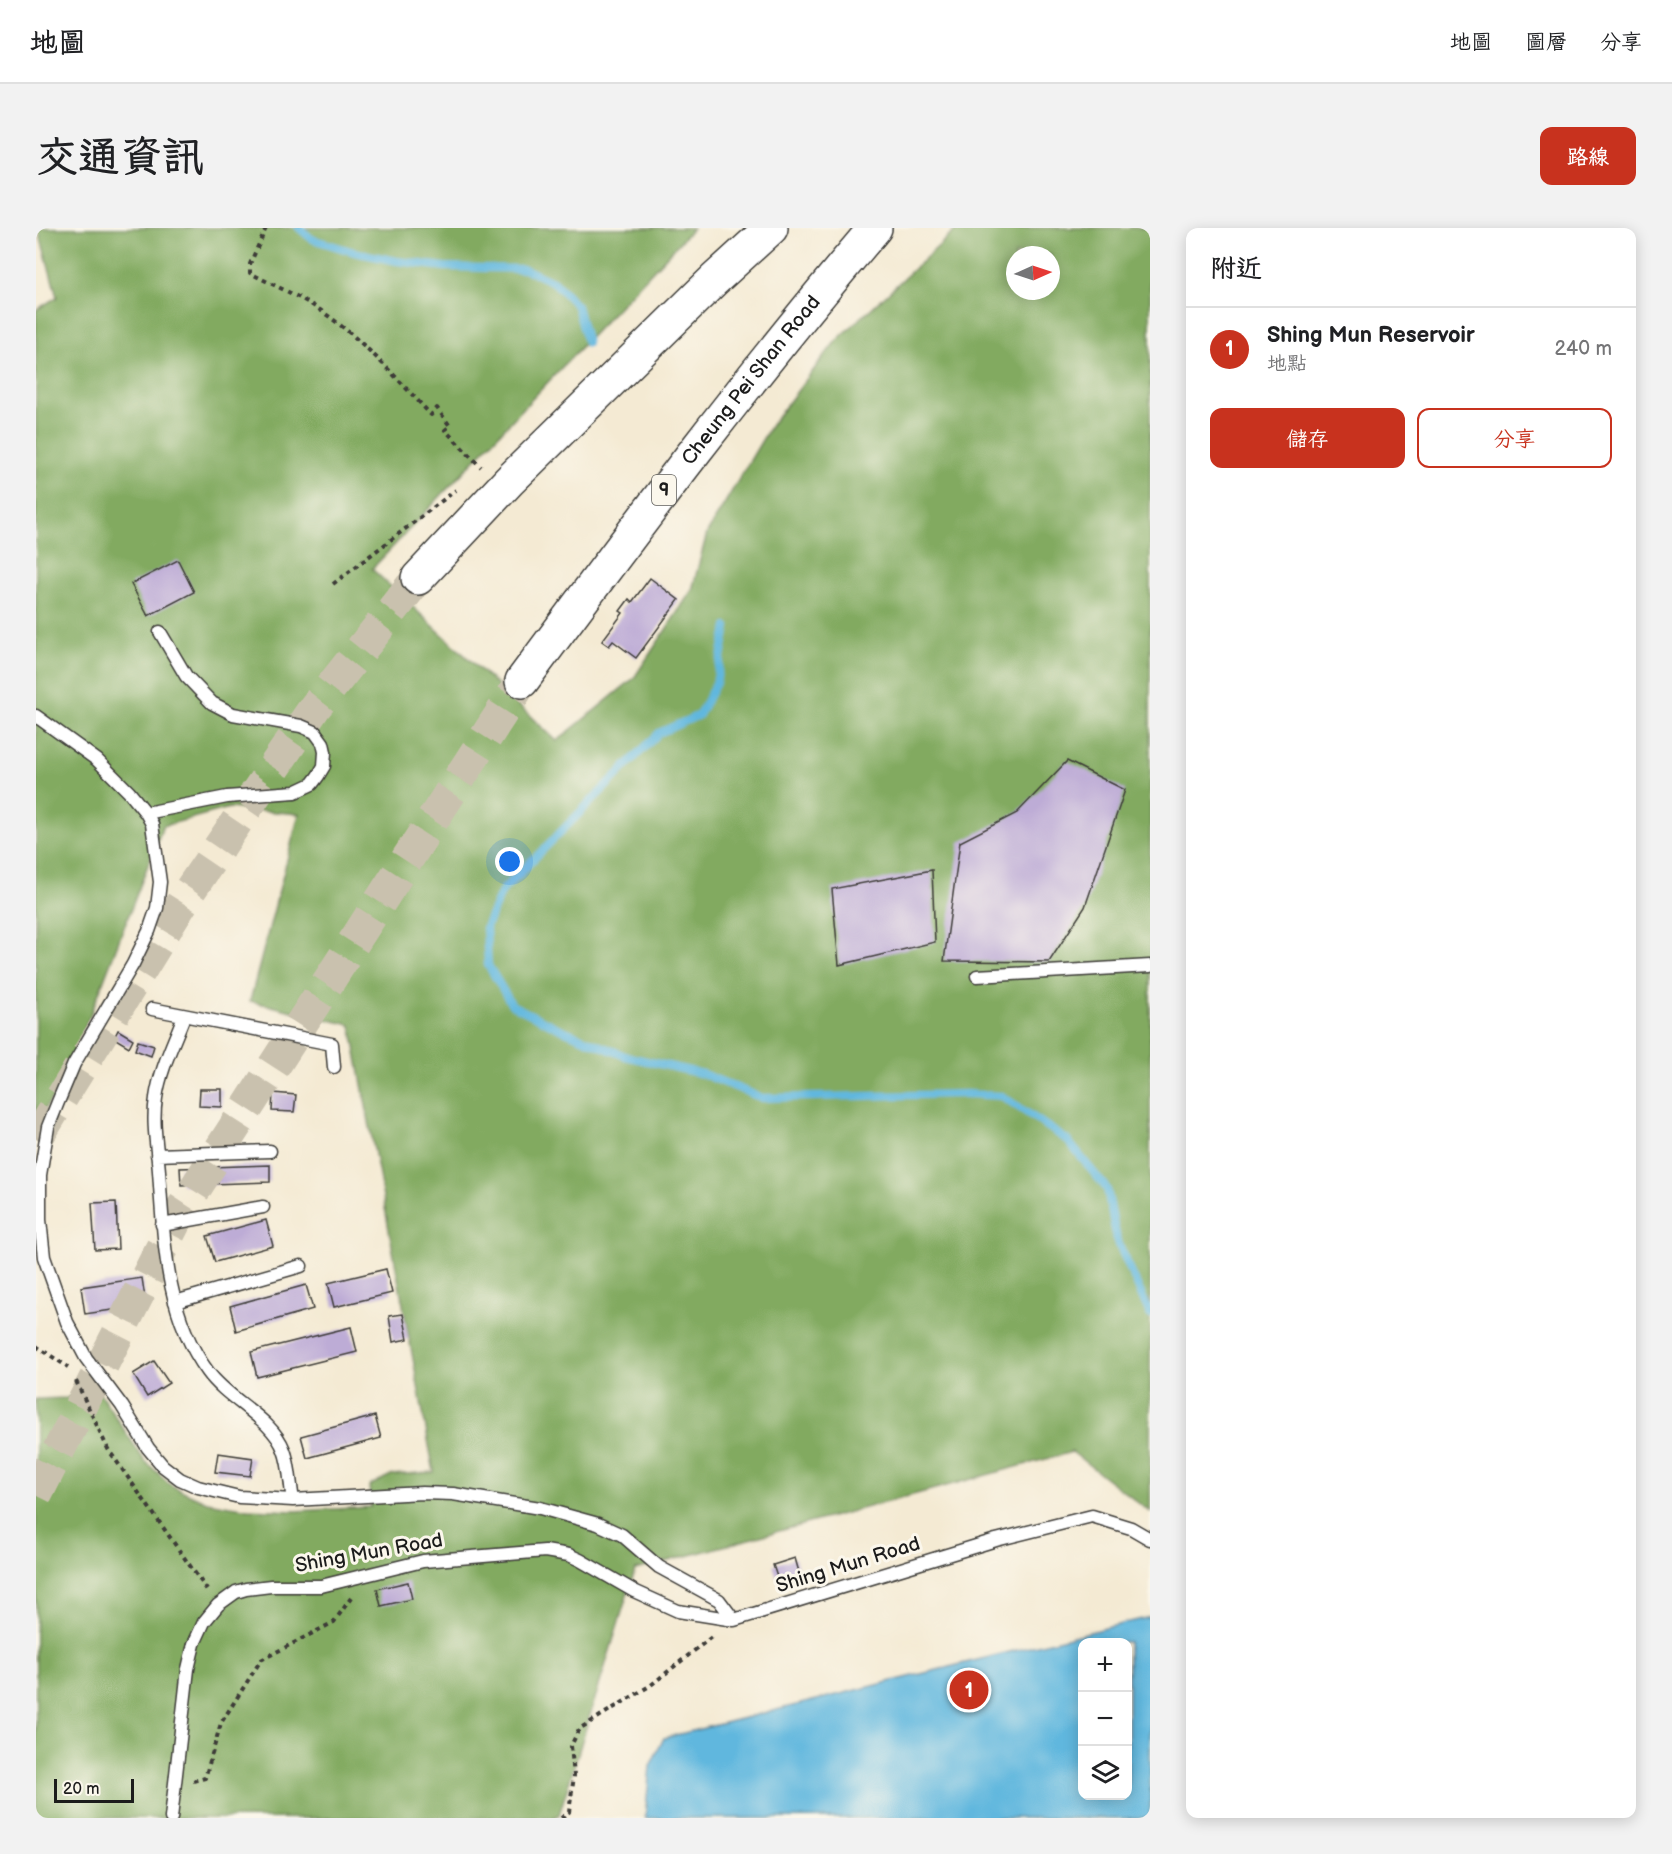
<!DOCTYPE html>
<html lang="zh-TW">
<meta charset="utf-8">
<style>
:root{--surface:#fff;--page:#f2f2f2;--text:#202124;--muted:#757577;--line:#e0e0e0;--accent:#c8321e}
body{margin:0;font-family:"Balsamiq Sans","LXGW WenKai TC",sans-serif;background:var(--page);color:var(--text)}
.controls{position:absolute;right:18px;bottom:18px;display:grid;overflow:hidden;border-radius:12px;box-shadow:0 3px 15px #0003}
.controls button{width:54px;height:54px;display:grid;place-items:center;padding:0;border:0;border-bottom:2px solid var(--line);background:var(--surface);color:var(--text);font:30px sans-serif}
.compass{position:absolute;left:970px;top:18px;width:54px;height:54px;border-radius:50%;background:var(--surface);box-shadow:0 3px 15px #0003;rotate:87deg}
.scale{position:absolute;left:18px;bottom:15px;width:80px;box-sizing:border-box;padding-left:6px;border:3px solid #1c1c1c;border-top:0;font-size:16px;line-height:21px;white-space:nowrap;color:#1c1c1c;-webkit-text-stroke:4px #fbf7ec;paint-order:stroke}
.you{position:absolute;left:474px;top:634px;width:21px;height:21px;margin:-15px;border:4px solid #fff;border-radius:50%;background:#1a73e8;box-shadow:0 0 0 9px #1a73e833}
.badge{display:grid;place-items:center;width:39px;height:39px;border-radius:50%;background:var(--accent);color:#fff;font-size:20px;font-weight:700}
.pin{position:absolute;translate:-50% -50%;border:3px solid #fff;box-shadow:0 2px 6px #0006}
.list{margin:0;padding:0;list-style:none}
h2{display:flex;justify-content:space-between;align-items:center;height:78px;margin:0;padding:0 24px;font-size:26px}
h2 small{font-size:20px;font-weight:400;color:var(--muted)}
.list li{display:grid;grid-template-columns:39px 1fr auto;gap:18px;align-items:center;box-sizing:border-box;height:84px;padding:0 24px;border-top:2px solid var(--line)}
.list b{display:block;font-size:22px;white-space:nowrap}
.list p{margin:0;font-size:20px;white-space:nowrap;color:var(--muted)}
.list em{font-size:20px;font-style:normal;color:var(--muted)}
.actions{display:flex;gap:12px;padding:18px 24px}
.actions a{flex:1;padding:14px 0;border:2px solid var(--accent);border-radius:12px;text-align:center;font-size:21px;color:var(--accent)}
.actions .main{background:var(--accent);color:#fff}
.icon{flex:none;width:33px;height:33px;fill:none;stroke:currentColor;stroke-width:2;stroke-linecap:round;stroke-linejoin:round}
.map{position:relative;flex:none;width:1114px;height:1590px;overflow:hidden;border-radius:12px}
header{display:flex;align-items:center;gap:36px;box-sizing:border-box;height:84px;padding:0 30px;background:var(--surface);border-bottom:2px solid var(--line)}
header strong{font-size:28px}
nav{display:flex;gap:33px;margin-inline-start:auto;font-size:21px}
.intro{display:flex;align-items:center;justify-content:space-between;box-sizing:border-box;height:144px;padding:0 36px}
h1{margin:0;font-size:42px}
.button{padding:15px 27px;border-radius:12px;background:var(--accent);color:#fff;font-size:21px;font-weight:700}
main{display:flex;gap:36px;padding:0 36px}
aside{flex:1;background:var(--surface);border-radius:12px;box-shadow:0 3px 15px #0003}
.map>svg:first-child{display:block}
.forest{fill:#82aa61;stroke:#4f633e;stroke-width:1.5;fill-rule:evenodd}
.water{fill:#61b7de;stroke:#3e6a7d;stroke-width:1.5;fill-rule:evenodd}
.lines{fill:none;stroke-linecap:round;stroke-linejoin:round}
.stream{stroke:#61b7de;stroke-width:8}
.building{fill:#bdacd6}
.trunk-tunnel{stroke:#c9c1ae;stroke-width:33;stroke-dasharray:33 16;stroke-linecap:butt}
.service-casing{stroke:#3c3b37;stroke-width:15}
.trunk-casing{stroke:#3c3b37;stroke-width:36}
.path{stroke:#3c3b37;stroke-width:4;stroke-dasharray:4.5 4.5;stroke-linecap:butt}
.service{stroke:#fff;stroke-width:12}
.trunk{stroke:#fff;stroke-width:33}
.labels{text-anchor:middle;dominant-baseline:central;stroke-width:6;stroke-linejoin:round;paint-order:stroke}
.shield{fill:#fbf7ec;stroke:#5f5e5a;stroke-width:1.5}
.shield-label{font-size:18px;font-weight:bold;fill:#1c1c1c}
.street-label{font-size:20px;fill:#1c1c1c;stroke:#fbf7ec}
</style>
<header>
<strong>地圖</strong>
<nav><a>地圖</a><a>圖層</a><a>分享</a></nav>
</header>
<div class="intro"><h1>交通資訊</h1><a class="button">路線</a></div>
<main>
<div class="map">
<svg width="1114" height="1590" viewBox="0 0 1114 1590">
<rect width="100%" height="100%" fill="#fbf7ec"/>
<filter id="ink" filterUnits="userSpaceOnUse"><feTurbulence type="fractalNoise" baseFrequency=".0167" numOctaves="2"/><feDisplacementMap in="SourceGraphic" scale="12" xChannelSelector="R" yChannelSelector="G"/><feConvolveMatrix kernelMatrix="1 2 1 2 8 2 1 2 1" color-interpolation-filters="sRGB"/></filter>
<filter id="wash" filterUnits="userSpaceOnUse"><feTurbulence type="fractalNoise" baseFrequency=".008" numOctaves="4" result="noise"/><feDisplacementMap in="SourceGraphic" scale="24" xChannelSelector="R" yChannelSelector="G"/><feGaussianBlur stdDeviation="1.35" result="paint"/><feColorMatrix in="noise" values="0 0 0 0 0 0 0 0 0 0 0 0 0 0 0 0 0 1.4 0 .05"/><feComposite in="paint" operator="in"/></filter>
<g filter="url(#wash)">
<rect width="100%" height="100%" fill="#f4ead3"/>
<path class="forest" d="M2,0H657L336,341L521,513L598,450L656,362L671,305L735,197L800,113L922,0H1114V1284L1036,1224L599,1342L523,1587L516,1590H0V1171L31,1170L56,1153L108,1232L136,1258L171,1274L213,1281L258,1283L335,1279L333,1258L355,1247L398,1244L315,797L214,773L263,586L193,580L127,598L29,853L0,893V82L21,69ZM979,27H1015V63H979Z"/>
<path class="water" d="M1114,1389V1590H609L614,1538L628,1510ZM1046,1414H1092V1568H1046Z"/>
<g class="lines">
<path class="stream" d="M263,0L276,11L318,24L361,33L408,39L489,41L519,55L541,78L551,115
M691,399L680,455L663,487L623,505L466,663L450,699L452,737L476,777L522,800L589,828L667,846L726,870L931,866L966,868L1031,912L1071,961L1081,1012L1114,1086"/>
</g>
<g id="blocks">
<path class="building" d="M142,332L158,364L112,388L95,356Z
M614,350L643,372L600,430L577,413L573,418L566,413L587,385L584,383L593,371L596,374Z
M1031,533L1089,562L1049,679L1013,734L908,733L924,614L981,585Z
M896,642L899,714L803,737L796,661Z
M82,802L97,811L93,819L78,810Z
M102,813L118,818L115,828L99,822Z
M164,861H186V879L163,878Z
M237,865L260,867L258,884L236,883Z
M234,937V954L145,957L144,940Z
M80,974L82,1021L59,1022L56,975Z
M230,992L237,1018L179,1034L171,1008Z
M350,1041L356,1065L298,1079L292,1055Z
M106,1050L110,1077L49,1086L45,1059Z
M270,1057L277,1081L200,1103L194,1078Z
M367,1086L372,1111L357,1114L353,1088Z
M315,1099L321,1124L221,1149L215,1124Z
M118,1133L133,1155L111,1169L97,1146Z
M339,1188L345,1210L271,1230L265,1208Z
M182,1225L217,1230L214,1248L179,1244Z
M759,1330L765,1351L744,1358L737,1337Z
M372,1354L376,1371L345,1378L341,1361Z"/>
</g>
</g>
<g filter="url(#ink)">
<use href="#blocks" fill-opacity="0" stroke="#3c3b37" stroke-width="1.5"/>
<g class="lines">
<path class="trunk-tunnel" d="M0,911L152,665L279,479L382,350
M0,1267L144,984L486,453"/>
<defs>
<path id="service" d="M0,488L61,532L93,564L110,585L116,596L124,654L121,680L113,703L97,736L38,836L22,874L12,899L4,947V992L8,1029L31,1094L50,1130L86,1178L112,1220L127,1238L144,1251L162,1259L203,1269L257,1272L386,1265L417,1266L504,1280L562,1296L586,1307L623,1339L683,1372L698,1392
M110,585L191,569L259,564L276,556L282,548L288,538L289,524L287,515L279,504L265,498L197,486L176,475L150,448L124,404
M941,748L1114,738
M116,781L296,816L298,839
M148,788C138,814 124,842 120,870C116,894 121,919 123,943C128,1012 129,1086 172,1144C192,1172 236,1190 248,1222C254,1237 254,1256 257,1272
M121,927L234,923
M126,997L227,979
M139,1074L265,1038
M135,1590L152,1441L158,1416L168,1394L182,1377L200,1364L210,1361L235,1358H285L387,1333L509,1323L533,1327L544,1332L598,1363L642,1383L698,1392L960,1312L1056,1288L1095,1300L1114,1311"/>
<g id="trunk">
<path d="M382,350L473,253L678,52L735,0"/>
<path id="s1" d="M486,453C600,299 715,146 839,0"/>
</g>
</defs>
<use href="#service" class="service-casing"/>
<use href="#trunk" class="trunk-casing"/>
<path class="path" d="M230,0L214,36V45C237,57 263,68 284,82C326,111 360,149 395,187L401,180L414,198L409,202L445,239
M297,356L420,262
M0,1118L32,1139
M40,1153L72,1221L171,1362
M157,1553L169,1550L185,1495L225,1432L298,1394L315,1370
M525,1590L533,1584L538,1548L535,1518L543,1501L615,1457L678,1407"/>
<use href="#service" class="service"/>
<use href="#trunk" class="trunk"/>
</g>
</g>
<g class="labels">
<rect class="shield" x="616" y="247" width="24" height="30" rx="4.5"/>
<g class="shield-label">
<text x="628" y="262">9</text>
</g>
<g class="street-label">
<text stroke="none"><textPath href="#s1" startOffset="378">Cheung Pei Shan Road</textPath></text>
<text transform="translate(333 1325) rotate(-10)">Shing Mun Road</text>
<text transform="translate(812 1337) rotate(-17)">Shing Mun Road</text>
</g>
</g>
</svg>
<div class="controls">
<button>+</button>
<button>−</button>
<button><svg class="icon" aria-label="layers" viewBox="0 0 24 24"><path d="M12 4l9 5-9 5-9-5zM3 14l9 5 9-5"/></svg></button>
</div>
<svg class="compass" viewBox="-18 -18 36 36"><path d="M0-13l5 13h-10z" fill="#e53935"/><path d="M0 13l5-13h-10z" fill="#757577"/></svg>
<div class="scale">20 m</div>
<div class="you"></div>
<div class="pin badge" style="left:933px;top:1462px">1</div>
</div>
<aside>
<h2>附近<small></small></h2>
<ul class="list">
<li><span class="badge">1</span><div><b>Shing Mun Reservoir</b><p>地點</p></div><em>240 m</em></li>
</ul>
<div class="actions"><a class="main">儲存</a><a>分享</a></div>
</aside>
</main>
